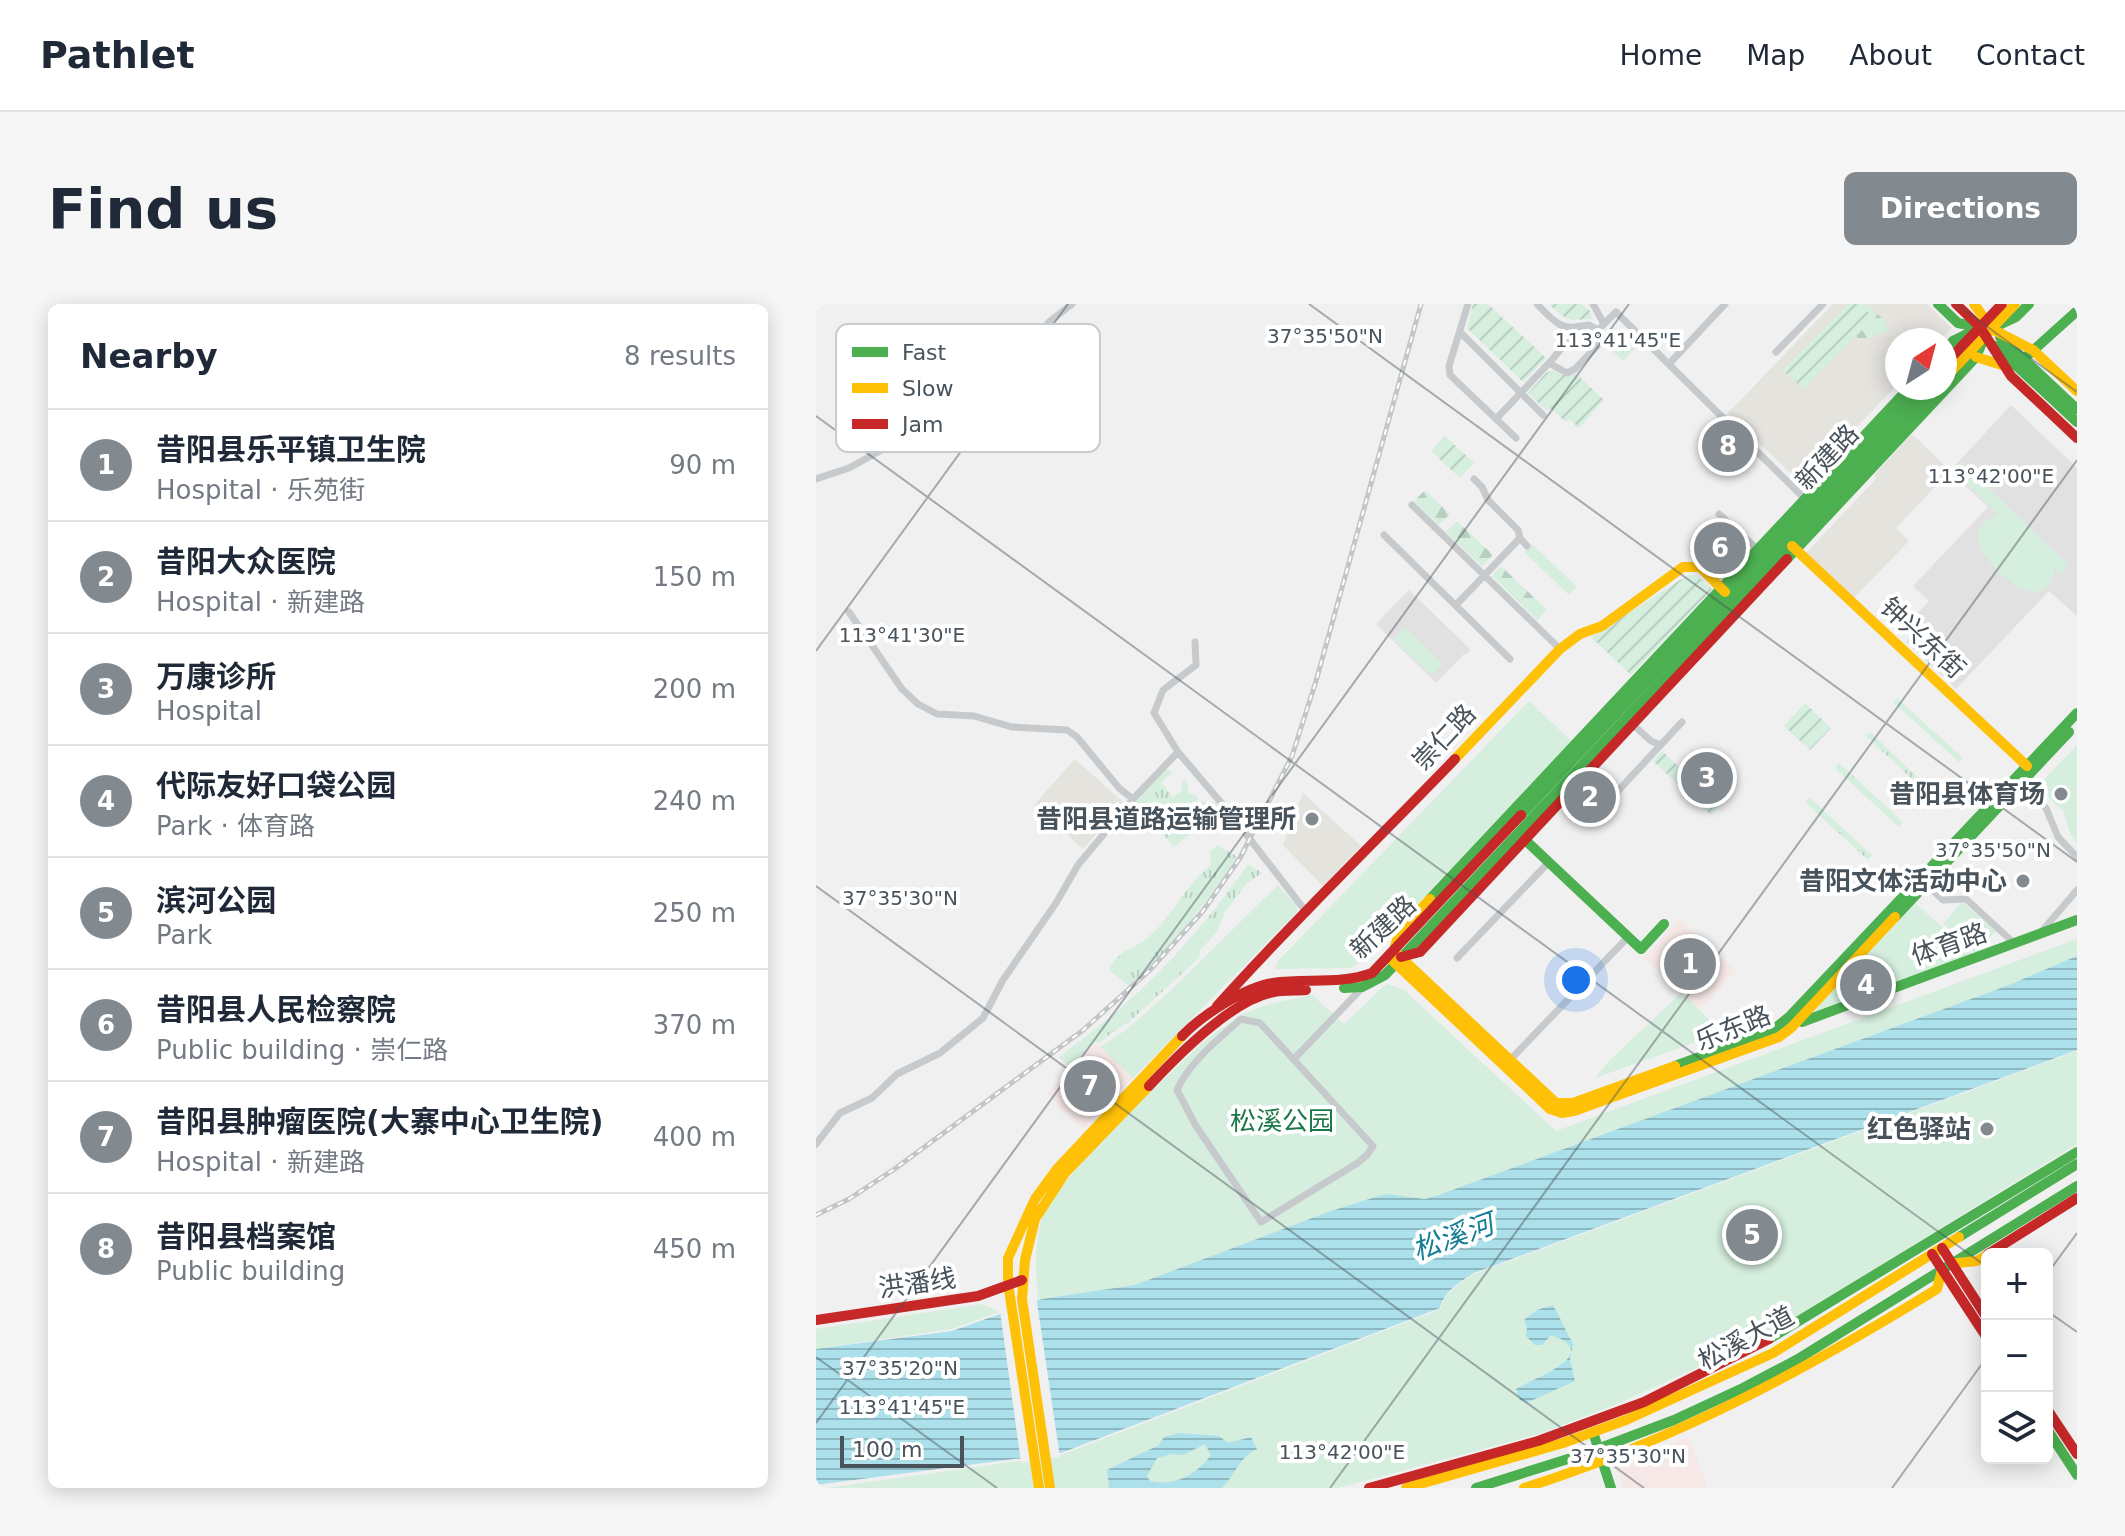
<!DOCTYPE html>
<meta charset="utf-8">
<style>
:root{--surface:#fff;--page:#f6f6f7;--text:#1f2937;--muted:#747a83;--line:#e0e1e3;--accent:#838a8f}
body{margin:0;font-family:"DejaVu Sans","Noto Sans SC",sans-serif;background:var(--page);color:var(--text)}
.controls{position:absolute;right:24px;bottom:24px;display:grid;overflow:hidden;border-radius:12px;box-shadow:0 4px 20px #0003}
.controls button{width:72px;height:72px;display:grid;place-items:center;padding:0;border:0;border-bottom:2px solid var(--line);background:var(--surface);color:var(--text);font:40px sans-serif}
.compass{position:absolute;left:1069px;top:24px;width:72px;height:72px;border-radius:50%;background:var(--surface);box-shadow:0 4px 20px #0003;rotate:36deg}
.scale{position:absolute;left:24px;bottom:20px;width:124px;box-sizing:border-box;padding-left:8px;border:4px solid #48535b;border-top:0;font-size:22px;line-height:28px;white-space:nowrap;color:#48535b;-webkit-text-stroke:6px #fff;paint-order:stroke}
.you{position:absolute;left:760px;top:676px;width:28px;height:28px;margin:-20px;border:6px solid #fff;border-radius:50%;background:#1a73e8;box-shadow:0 0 0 12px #1a73e833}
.badge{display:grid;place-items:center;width:52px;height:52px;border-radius:50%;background:var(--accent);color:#fff;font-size:26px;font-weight:700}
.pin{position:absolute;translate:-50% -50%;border:4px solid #fff;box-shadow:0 2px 8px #0006}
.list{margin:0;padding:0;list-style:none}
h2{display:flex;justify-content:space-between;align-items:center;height:104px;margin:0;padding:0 32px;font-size:34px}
h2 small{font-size:26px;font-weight:400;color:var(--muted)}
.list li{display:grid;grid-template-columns:52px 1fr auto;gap:24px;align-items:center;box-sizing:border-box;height:112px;padding:0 32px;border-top:2px solid var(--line)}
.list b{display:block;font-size:30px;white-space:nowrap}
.list p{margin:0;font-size:26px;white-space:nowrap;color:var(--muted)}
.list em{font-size:26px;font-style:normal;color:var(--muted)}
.icon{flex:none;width:44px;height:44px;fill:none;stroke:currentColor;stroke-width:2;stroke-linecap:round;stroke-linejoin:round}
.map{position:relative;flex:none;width:1261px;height:1184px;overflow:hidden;border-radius:12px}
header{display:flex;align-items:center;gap:48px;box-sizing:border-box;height:112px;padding:0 40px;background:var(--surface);border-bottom:2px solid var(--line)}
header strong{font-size:38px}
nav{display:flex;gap:44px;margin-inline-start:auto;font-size:28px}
.intro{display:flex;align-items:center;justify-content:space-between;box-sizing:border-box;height:192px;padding:0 48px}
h1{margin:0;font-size:56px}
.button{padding:20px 36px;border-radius:12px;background:var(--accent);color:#fff;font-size:28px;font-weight:700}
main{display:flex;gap:48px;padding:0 48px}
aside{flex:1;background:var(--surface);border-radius:12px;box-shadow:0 4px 20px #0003}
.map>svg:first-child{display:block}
.commercial{fill:#e5e3de}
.education{fill:#e2e1e1}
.medical{fill:#f6e8e7}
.grass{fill:url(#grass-tufts)}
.forest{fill:url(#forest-firs)}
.park{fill:#d5eede}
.garden{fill:url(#garden-furrows)}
.water{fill:url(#water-rules);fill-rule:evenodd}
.pier{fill:#f0f0f0}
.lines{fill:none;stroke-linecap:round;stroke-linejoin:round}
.street{stroke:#c7cacc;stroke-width:7}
.fast{stroke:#4caf50;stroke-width:10}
.slow{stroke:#ffc107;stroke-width:10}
.jam{stroke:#c62828;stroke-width:10}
.rail-casing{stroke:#c3c6c7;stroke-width:5}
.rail{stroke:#fff;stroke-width:2;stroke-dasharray:6;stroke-linecap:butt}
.ticks{fill:none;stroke:#48535b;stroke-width:2;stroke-opacity:0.45}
.poi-dot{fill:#838a8f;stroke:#fff;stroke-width:3}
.labels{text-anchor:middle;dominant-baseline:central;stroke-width:8;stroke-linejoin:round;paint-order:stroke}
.street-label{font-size:26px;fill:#48535b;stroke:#fff}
.poi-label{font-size:26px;font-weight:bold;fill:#48535b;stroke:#fff;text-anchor:end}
.park-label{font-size:26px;fill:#1c7947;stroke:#fff}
.water-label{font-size:28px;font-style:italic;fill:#137e94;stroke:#fff}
.key{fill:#fff;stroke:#c8cbce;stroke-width:2}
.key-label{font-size:22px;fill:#48535b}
.ticks-label{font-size:20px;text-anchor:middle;fill:#48535b;stroke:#fff;stroke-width:8;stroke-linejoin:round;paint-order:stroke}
</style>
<header>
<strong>Pathlet</strong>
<nav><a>Home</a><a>Map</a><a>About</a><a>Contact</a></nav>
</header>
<div class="intro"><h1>Find us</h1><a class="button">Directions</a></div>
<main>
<aside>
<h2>Nearby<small>8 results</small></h2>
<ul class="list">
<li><span class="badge">1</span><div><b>昔阳县乐平镇卫生院</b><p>Hospital · 乐苑街</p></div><em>90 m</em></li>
<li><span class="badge">2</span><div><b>昔阳大众医院</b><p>Hospital · 新建路</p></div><em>150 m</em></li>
<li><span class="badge">3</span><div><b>万康诊所</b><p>Hospital</p></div><em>200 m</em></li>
<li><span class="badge">4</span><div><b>代际友好口袋公园</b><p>Park · 体育路</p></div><em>240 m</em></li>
<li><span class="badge">5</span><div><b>滨河公园</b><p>Park</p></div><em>250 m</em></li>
<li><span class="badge">6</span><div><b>昔阳县人民检察院</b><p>Public building · 崇仁路</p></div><em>370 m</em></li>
<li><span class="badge">7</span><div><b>昔阳县肿瘤医院(大寨中心卫生院)</b><p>Hospital · 新建路</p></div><em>400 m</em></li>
<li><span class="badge">8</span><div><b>昔阳县档案馆</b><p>Public building</p></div><em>450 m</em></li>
</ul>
</aside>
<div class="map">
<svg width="1261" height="1184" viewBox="0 0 1261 1184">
<defs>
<pattern id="grass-tufts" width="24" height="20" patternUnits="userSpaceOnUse" patternTransform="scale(2)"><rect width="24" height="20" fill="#d5eede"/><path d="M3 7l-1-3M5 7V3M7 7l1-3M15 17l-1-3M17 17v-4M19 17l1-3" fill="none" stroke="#b8cec1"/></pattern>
<pattern id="forest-firs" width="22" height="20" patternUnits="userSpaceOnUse" patternTransform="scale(2)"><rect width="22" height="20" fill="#d5eede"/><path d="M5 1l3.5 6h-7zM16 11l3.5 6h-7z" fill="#b8cec1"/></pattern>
<pattern id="garden-furrows" width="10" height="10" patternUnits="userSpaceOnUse" patternTransform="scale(2)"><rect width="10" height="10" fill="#d5eede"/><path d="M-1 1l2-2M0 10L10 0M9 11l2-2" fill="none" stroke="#b8cec1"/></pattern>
<pattern id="water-rules" width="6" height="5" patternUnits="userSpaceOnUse" patternTransform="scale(2)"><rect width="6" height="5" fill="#ace0ea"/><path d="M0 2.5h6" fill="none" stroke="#8eb8c1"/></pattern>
</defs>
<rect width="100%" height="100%" fill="#f0f0f0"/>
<path class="commercial" d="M1017,0H1111L1136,24L1124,36H1081V81L986,180L912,109Z
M1096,130L1134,167L1080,224L1093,237L1037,295L989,250L1060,175L1058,171Z
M903,213L936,244L904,277L872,246Z
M259,455L308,499L267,545L218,501Z
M487,489L545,542L507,582L467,541Z"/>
<path class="education" d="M1195,101L1261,164V312L1233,287L1140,385L1090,338L1096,331L1088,323L1113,297L1097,282L1172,203L1134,167Z
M593,286L655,346L650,351L648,350L620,379L560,320Z"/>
<path class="medical" d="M864,615L920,667L884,705L828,654Z
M280,738L317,774L268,825L231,790Z
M873,1133L892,1184H808L799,1161Z"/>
<path class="grass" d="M797,23L819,44L807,57L789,40L791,30Z
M1081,394L1147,454L1143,458L1077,398Z
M1054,428L1113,484L1110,488L1050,432Z
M1023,459L1087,518L1083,523L1019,464Z
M349,465L357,468L345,478L356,493L366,487L365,478L369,476L373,481L371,484L372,489L381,492L382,498H399L405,504L358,543L322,502L310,513V508Z
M993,493L1056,551L1052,556L989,498Z
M401,541L422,553C389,600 355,644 313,682L293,666C304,644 314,648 331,634C357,613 369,581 395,561L394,548Z
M432,560L446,569L430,580L409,608L400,629L384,646L383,654L313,718L298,727L284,739L278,738L254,764L243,753C322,695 376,640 432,560Z"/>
<path class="forest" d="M1033,0H1051L1070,18L1072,27L1044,36L1037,28L1017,17Z
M609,186L634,210L623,221L598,197Z
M641,217L677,251L666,262L630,228Z
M685,262L731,306L721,316L676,272Z"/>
<path class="park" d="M1145,158L1253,261L1245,270L1239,265C1230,304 1201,285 1183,268C1163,248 1147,224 1183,211L1137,167Z
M716,240L761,283L753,291L708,248Z
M589,323L627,360L615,371L577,335Z
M713,397L755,437L558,646L536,664L459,665L462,657Z
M1261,441V540L1254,530L1248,508L1221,483Z
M462,581L480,601L481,608L317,774L284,743L310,726L353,688Z
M1146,598L1180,627L1160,650L1127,620Z
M1099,599L1158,651L995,710Z
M1261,635V658L750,855L373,972L222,999C220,962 215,923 238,891L294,826L386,739L424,711L457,699L496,691L528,720L567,683L572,680L588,686L740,827Z
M866,688L906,729L779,774L792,758Z
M1261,747V840L944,1035L801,1100L723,1130L522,1184H11L245,1151L625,1005C628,988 643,980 656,971Z
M167,1000L183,1008L136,1025L0,1045V1025Z"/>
<path class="garden" d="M657,0H672L730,54L707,78L651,24Z
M733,0H766L774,7L776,15C751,16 752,18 733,0Z
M1033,0H1044L1058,14L987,85L967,66Z
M737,66L746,71L760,70L788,96L763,124L753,115L750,118L734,104L731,107L712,89L730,69Z
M629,132L658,159L644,174L615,147Z
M872,271H880L896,285L815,371L775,333Z
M989,399L1015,424L994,446L968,422Z
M846,447L904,501L895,511L837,457Z"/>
<path class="water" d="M1261,652V746L658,969C644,978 628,987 624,1004L245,1149L0,1181V1045L136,1027L226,995L319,981L512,908L569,890L609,895L623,891L1193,681Z
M737,1001L757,1040L754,1056L759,1077L710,1099L704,1096L700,1085C714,1076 791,1050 735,1031L726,1041H719L710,1032L711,1022L708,1016L721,1006Z
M363,1129L403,1132L412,1139L435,1133L441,1145C424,1152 419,1171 406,1184H293L291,1166L343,1141L348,1133ZM389,1140L395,1151C381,1170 359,1183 334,1177L331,1172L341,1154L356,1150L367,1151Z"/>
<path class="pier" d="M220,992L244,1153L205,1159L184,1007L181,1005Z"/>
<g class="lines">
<path class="street" d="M652,0L633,62L634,71L700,134
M721,0C733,12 745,28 763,22
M777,0L788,20
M782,26L800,8L991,197
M644,28L727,111
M960,48L1007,0
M853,60L909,0
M680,115L733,59L751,69L759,65L782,41V26L773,21L765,22L733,59
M0,175L33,164L82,137L118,112L150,85L200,60L233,18L256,0
M658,175L666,183L672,196L702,226L704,234L711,242
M596,201L744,345
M903,210L939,243L946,245
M568,231L694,355
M640,301L704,234
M33,308L86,385L102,400L121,410L158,412L196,423L251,426L261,433L303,484L317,495
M379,338L380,361L347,386L338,409L362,448L413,508L491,609
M815,419L835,437L845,441
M1205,481L1230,504L1242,533L1261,553
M774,517L866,418
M1111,581L1127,596L1150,595L1199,640
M1226,627L1261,586
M641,654L733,558
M425,715L444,719L557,842L551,851L540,860L445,918L380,822L361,786C373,758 403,735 425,715Z
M478,755L546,684
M694,756L812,633
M0,840L24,809L56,794L81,770L124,749L167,714L187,676L240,599L262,561L317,495L362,448"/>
<path class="fast" d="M1122,0L1142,19L1162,23
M1181,22L1200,13L1213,0
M1184,33L1261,105
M1179,42L1261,118
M1129,46L1137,37L1159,26
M1212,51L1261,7
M971,255L1160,53L1168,34
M705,511L1107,84
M704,531L825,645L848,620
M614,595L1093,84
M1079,613L1253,428
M528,684L546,683L569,671L1120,84
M986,718L1261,616
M859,762L957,726L974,712L1261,409
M1143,933L1261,860
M953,1035L1261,848
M1231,1125L1261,1171
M777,1128L795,1184
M660,1184L771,1149L858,1116L927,1084L982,1055L1261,882"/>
<path class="slow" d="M1158,0L1176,25L1217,46L1261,87
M1160,53L1189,62
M1129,74L1199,0
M976,242L1211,462
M639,455L744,345L764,330L786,322L867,263H884L909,288
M614,595L583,628L578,647L740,799H757L859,762
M577,657L734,805L746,809L758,807L963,733L975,724L1079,613
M1141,959L1161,957L1171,951
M223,1184L192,979V954L219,895L241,865L366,732
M234,1184L206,995L209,956L219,915L249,869L333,782
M590,1184L747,1139L810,1116L957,1049L1143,933
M708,1184C859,1136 986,1068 1121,985L1126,966"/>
<path class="jam" d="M1140,0L1164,23L1195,72L1261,134
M1129,60L1186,0
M585,653L604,648L971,255
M401,702C477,617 560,537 639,455
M366,732C385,712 429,683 457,679C490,674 524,681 556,669L705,511
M333,782C361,752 417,695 458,688C469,686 480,687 490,686
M1126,944L1171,1014
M1116,950L1171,1034
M1172,950L1261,894
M0,1016L162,992L206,976
M1231,1105L1261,1150
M553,1184L722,1137L828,1098L953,1035"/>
<defs>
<path id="rail" d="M0,911L33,895L80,864L266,727L333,667L387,607L424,554L476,452L500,377L605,0"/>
</defs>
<use href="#rail" class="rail-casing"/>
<use href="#rail" class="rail"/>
</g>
<path class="ticks" d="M493,0L1261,558M1140,0L1261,88M0,112L1171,963M0,347L252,0M0,582L828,1184M1231,970L1261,929M1231,1007L1261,1028M0,1053L181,1184M0,1119L813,0M514,1184L1261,156M1076,1184L1171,1053"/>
<g class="poi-dot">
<circle cx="1245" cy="490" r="8"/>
<circle cx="496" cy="515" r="8"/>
<circle cx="1207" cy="577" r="8"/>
<circle cx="1171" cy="825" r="8"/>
</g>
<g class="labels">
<g class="street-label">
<text transform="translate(1011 153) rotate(-47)">新建路</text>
<text transform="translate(1107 334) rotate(43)">钟兴东街</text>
<text transform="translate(628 433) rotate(-47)">崇仁路</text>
<text transform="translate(567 623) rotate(-43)">新建路</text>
<text transform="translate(1133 640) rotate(-19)">体育路</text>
<text transform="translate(917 724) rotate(-22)">乐东路</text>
<text transform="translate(101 979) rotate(-8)">洪潘线</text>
<text transform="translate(930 1034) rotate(-28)">松溪大道</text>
</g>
<g class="poi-label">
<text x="1229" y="490">昔阳县体育场</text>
<text x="480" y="515">昔阳县道路运输管理所</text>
<text x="1191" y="577">昔阳文体活动中心</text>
<text x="1155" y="825">红色驿站</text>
</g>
<g class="park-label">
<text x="466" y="817">松溪公园</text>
</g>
<g class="water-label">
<text transform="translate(637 933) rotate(-20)">松溪河</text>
</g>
</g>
<rect x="20" y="20" width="264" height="128" rx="12" class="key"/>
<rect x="36" y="43" width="36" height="10" fill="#4caf50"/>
<rect x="36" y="79" width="36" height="10" fill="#ffc107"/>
<rect x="36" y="115" width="36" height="10" fill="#c62828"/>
<g class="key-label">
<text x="86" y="56">Fast</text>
<text x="86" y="92">Slow</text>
<text x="86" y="128">Jam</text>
</g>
<g class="ticks-label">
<text x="509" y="39">37°35'50"N</text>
<text x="802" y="43">113°41'45"E</text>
<text x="1175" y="179">113°42'00"E</text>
<text x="86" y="338">113°41'30"E</text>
<text x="1177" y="553">37°35'50"N</text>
<text x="84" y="601">37°35'30"N</text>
<text x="84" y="1071">37°35'20"N</text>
<text x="86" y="1110">113°41'45"E</text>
<text x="526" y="1155">113°42'00"E</text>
<text x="812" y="1159">37°35'30"N</text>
</g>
</svg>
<div class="controls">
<button>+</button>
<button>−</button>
<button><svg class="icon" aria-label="layers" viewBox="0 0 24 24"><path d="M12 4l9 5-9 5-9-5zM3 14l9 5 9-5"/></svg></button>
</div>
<svg class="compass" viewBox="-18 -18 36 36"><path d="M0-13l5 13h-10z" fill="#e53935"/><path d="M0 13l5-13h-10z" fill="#747a83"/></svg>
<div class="scale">100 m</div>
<div class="you"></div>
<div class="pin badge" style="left:874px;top:660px">1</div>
<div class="pin badge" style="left:774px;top:493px">2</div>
<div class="pin badge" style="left:891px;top:474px">3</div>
<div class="pin badge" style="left:1050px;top:681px">4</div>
<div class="pin badge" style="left:936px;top:931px">5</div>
<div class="pin badge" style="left:904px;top:244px">6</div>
<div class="pin badge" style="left:274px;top:782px">7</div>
<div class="pin badge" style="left:912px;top:142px">8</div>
</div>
</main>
